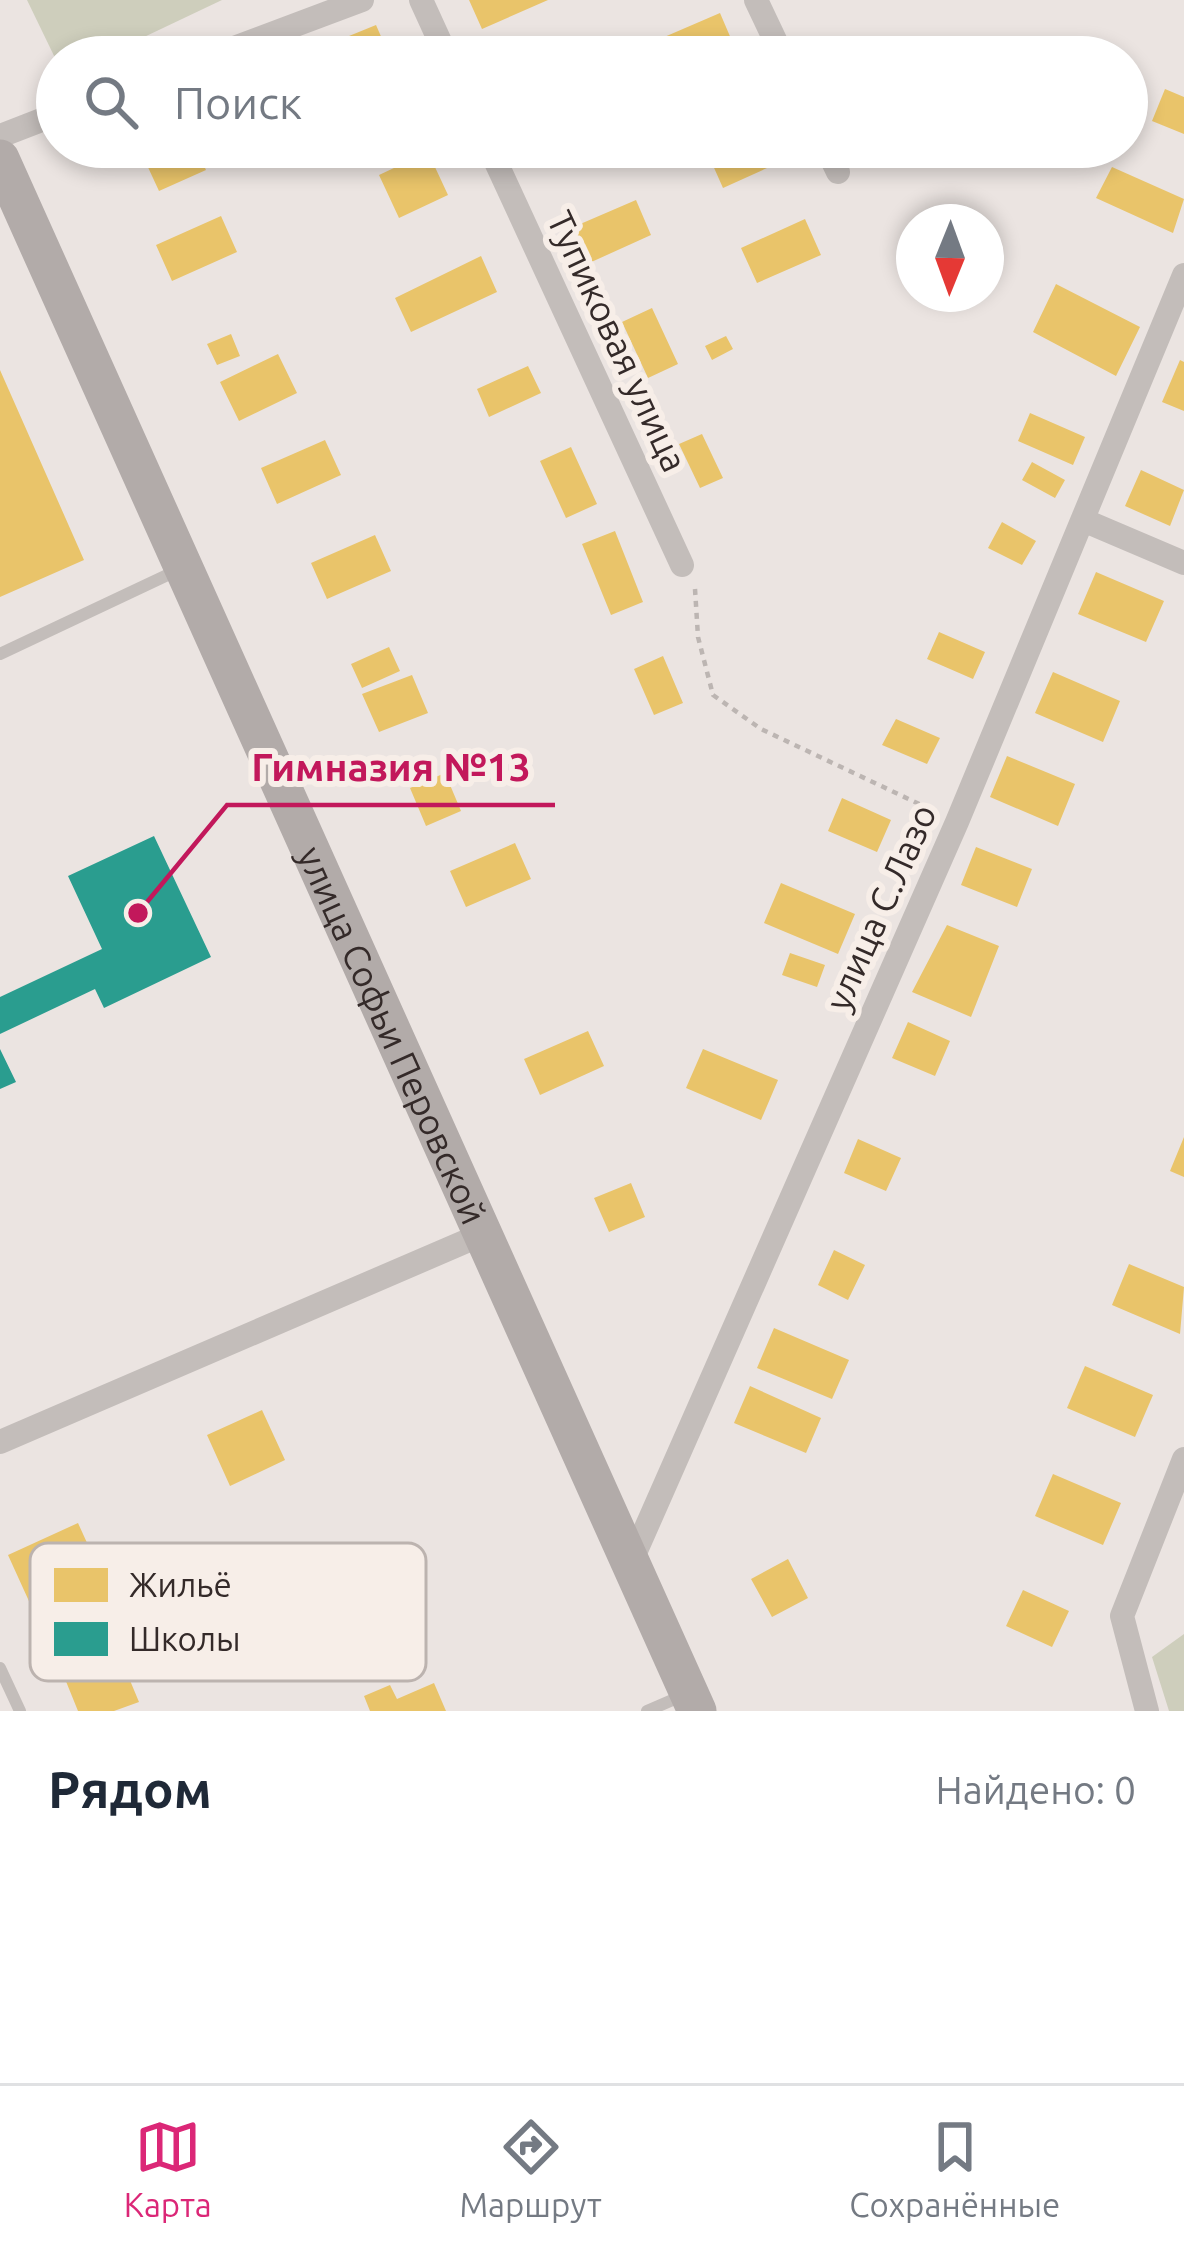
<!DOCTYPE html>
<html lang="ru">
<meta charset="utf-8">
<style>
:root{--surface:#fff;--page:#f2f2f3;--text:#1f2937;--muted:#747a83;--line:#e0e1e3;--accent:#db2777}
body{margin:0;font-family:Ubuntu,sans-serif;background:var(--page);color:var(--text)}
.compass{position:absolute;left:896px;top:204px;width:108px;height:108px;border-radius:50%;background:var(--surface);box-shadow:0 6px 18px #0003;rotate:181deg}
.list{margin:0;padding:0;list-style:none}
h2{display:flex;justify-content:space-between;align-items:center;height:156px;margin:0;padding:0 48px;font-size:51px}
h2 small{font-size:39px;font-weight:400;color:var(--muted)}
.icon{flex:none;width:66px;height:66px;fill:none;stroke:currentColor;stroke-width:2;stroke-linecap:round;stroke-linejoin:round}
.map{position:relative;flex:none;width:1184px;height:1711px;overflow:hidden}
.search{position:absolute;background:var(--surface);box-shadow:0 6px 18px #0003;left:36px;right:36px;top:36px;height:132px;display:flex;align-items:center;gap:30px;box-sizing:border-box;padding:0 42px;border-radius:66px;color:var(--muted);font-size:45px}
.sheet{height:372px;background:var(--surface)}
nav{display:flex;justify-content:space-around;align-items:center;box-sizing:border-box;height:168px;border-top:3px solid var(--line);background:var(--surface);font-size:33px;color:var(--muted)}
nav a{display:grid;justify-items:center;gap:6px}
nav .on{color:var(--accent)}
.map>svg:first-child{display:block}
.green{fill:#cecebc}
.homes{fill:#e9c46a}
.schools{fill:#2a9d8f}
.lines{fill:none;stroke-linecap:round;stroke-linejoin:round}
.path{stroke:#bcb5b2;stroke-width:4.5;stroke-dasharray:6 6;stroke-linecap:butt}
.lane{stroke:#c3bdba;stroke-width:12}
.street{stroke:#c3bdba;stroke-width:24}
.primary{stroke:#b2aba9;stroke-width:39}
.labels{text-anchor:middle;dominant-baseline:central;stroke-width:12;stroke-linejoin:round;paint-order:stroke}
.street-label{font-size:36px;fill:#342a29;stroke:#f7eee8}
.key{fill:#f7eee8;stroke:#bcb3af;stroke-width:3}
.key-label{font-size:33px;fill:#342a29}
.leader{fill:none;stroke:#c2185b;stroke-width:4.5}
.callout-dot{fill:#c2185b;stroke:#f7eee8;stroke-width:4.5}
.callout-label{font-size:39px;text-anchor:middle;font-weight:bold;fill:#c2185b;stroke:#f7eee8;stroke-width:12;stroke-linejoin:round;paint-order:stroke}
</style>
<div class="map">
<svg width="1184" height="1711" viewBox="0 0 1184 1711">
<rect width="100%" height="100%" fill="#ebe4e1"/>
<path class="green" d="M27,0H222L102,57H57V62Z
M1184,1634V1711H1169L1152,1657Z"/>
<path class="homes" d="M469,0H548L482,29Z
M720,13L735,48L715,57H663L655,41Z
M376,25L390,57H326L322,47Z
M1165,89L1184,97V134L1152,121Z
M147,147H195L206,170L159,191L140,150Z
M719,147H781L787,159L723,188L707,152Z
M428,152L448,195L399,218L379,175Z
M1112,167L1184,199L1173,233L1096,198Z
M636,200L651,235L587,264L571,228Z
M221,216L237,252L172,281L156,245Z
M805,219L821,255L757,283L741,248Z
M481,256L497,292L411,332L395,298Z
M1056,284L1140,327L1116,376L1033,332Z
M652,308L678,364L648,378L622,322Z
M231,334L240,356L217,365L207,344Z
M726,336L733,349L712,360L705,346Z
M278,354L297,393L239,421L220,382Z
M1180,360L1184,362V411L1162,402Z
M528,366L541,393L489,417L477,389Z
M0,370L84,560L0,597Z
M1030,413L1085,437L1073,465L1018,441Z
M702,434L723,478L700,488L679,444Z
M325,440L341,475L277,504L261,468Z
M571,447L597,504L566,518L540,461Z
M1032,462L1065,480L1055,498L1022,480Z
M1141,470L1184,490L1170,526L1125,506Z
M1002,522L1036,541L1022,565L988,548Z
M615,531L643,602L611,615L582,544Z
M375,535L391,571L327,599L311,563Z
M1096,572L1164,601L1146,642L1078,614Z
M939,632L985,652L973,679L927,659Z
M389,647L400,671L362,688L351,664Z
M663,656L683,703L654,715L634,669Z
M1053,672L1120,701L1103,742L1035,713Z
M412,675L428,713L379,732L362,694Z
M896,719L940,738L927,764L882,745Z
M1007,756L1075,784L1058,826L990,797Z
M445,773L461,811L426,826L410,788Z
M842,798L891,820L877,852L828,831Z
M515,843L531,879L466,907L450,871Z
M976,847L1032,869L1017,907L961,885Z
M781,883L855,914L838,954L764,923Z
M947,925L999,946L971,1017L912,992Z
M790,953L825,965L817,987L782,975Z
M908,1022L950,1041L935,1076L892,1058Z
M588,1031L604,1066L540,1095L524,1059Z
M703,1049L778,1080L761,1120L686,1088Z
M1184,1137V1177L1170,1171Z
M858,1139L901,1158L886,1191L844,1173Z
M631,1183L645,1217L609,1232L594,1198Z
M834,1250L865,1265L848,1300L818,1285Z
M1129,1264L1184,1287L1180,1334L1112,1305Z
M774,1328L849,1360L832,1399L757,1368Z
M1085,1366L1153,1395L1135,1437L1067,1408Z
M750,1386L821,1418L806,1453L734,1423Z
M262,1410L285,1460L230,1486L207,1435Z
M1053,1474L1121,1503L1103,1545L1035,1516Z
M78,1523L103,1578L33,1610L8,1555Z
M788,1559L808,1598L772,1617L751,1579Z
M1023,1590L1069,1611L1052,1647L1006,1626Z
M97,1650L109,1655L115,1669L124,1666L139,1702L114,1711H78L63,1674L65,1662Z
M434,1683L446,1711H370L364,1696L390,1685L397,1699Z"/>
<path class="schools" d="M154,836L211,957L104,1008L95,989L0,1034V997L102,949L68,876Z
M0,1049L16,1082L0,1089Z"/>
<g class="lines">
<path class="path" d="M695,589L698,637L713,695L761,729L936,812"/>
<path class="lane" d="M0,654L178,570
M0,1668L20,1711
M647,1711L684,1695"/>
<path class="street" d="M421,0L447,57
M756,0L783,57
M210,57L362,0
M0,136L57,114
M489,147L682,565
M826,147L838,172
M1083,520L1184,563
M0,1442L483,1234
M631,1562L957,822L1184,275
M1147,1711L1122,1616L1184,1459"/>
<path class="primary" id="s1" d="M0,159L697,1711"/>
</g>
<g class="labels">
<g class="street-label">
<text transform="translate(618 341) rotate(65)">Тупиковая улица</text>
<text transform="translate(880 907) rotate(-66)">улица С.Лазо</text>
<text stroke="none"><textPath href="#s1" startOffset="960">улица Софьи Перовской</textPath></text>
</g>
</g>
<rect x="30" y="1543" width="396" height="138" rx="18" class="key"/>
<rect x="54" y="1568" width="54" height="34" fill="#e9c46a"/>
<rect x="54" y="1622" width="54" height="34" fill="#2a9d8f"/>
<g class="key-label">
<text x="129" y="1597">Жильё</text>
<text x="129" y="1651">Школы</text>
</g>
<path class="leader" d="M138 913L227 805H555"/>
<circle class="callout-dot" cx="138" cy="913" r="12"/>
<g class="callout-label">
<text x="391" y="781">Гимназия №13</text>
</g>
</svg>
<svg class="compass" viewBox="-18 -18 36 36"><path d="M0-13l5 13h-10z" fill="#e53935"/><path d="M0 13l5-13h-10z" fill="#747a83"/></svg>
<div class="search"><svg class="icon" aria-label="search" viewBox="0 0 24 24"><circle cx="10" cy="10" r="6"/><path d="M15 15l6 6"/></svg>Поиск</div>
</div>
<section class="sheet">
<h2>Рядом<small>Найдено: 0</small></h2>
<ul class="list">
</ul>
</section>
<nav>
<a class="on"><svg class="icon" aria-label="map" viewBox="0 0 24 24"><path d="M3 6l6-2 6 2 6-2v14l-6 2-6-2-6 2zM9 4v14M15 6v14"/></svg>Карта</a>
<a><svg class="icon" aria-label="directions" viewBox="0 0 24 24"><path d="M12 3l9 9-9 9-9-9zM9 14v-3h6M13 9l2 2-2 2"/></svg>Маршрут</a>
<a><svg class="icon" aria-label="saved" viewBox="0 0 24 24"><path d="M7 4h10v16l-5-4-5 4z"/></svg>Сохранённые</a>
</nav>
